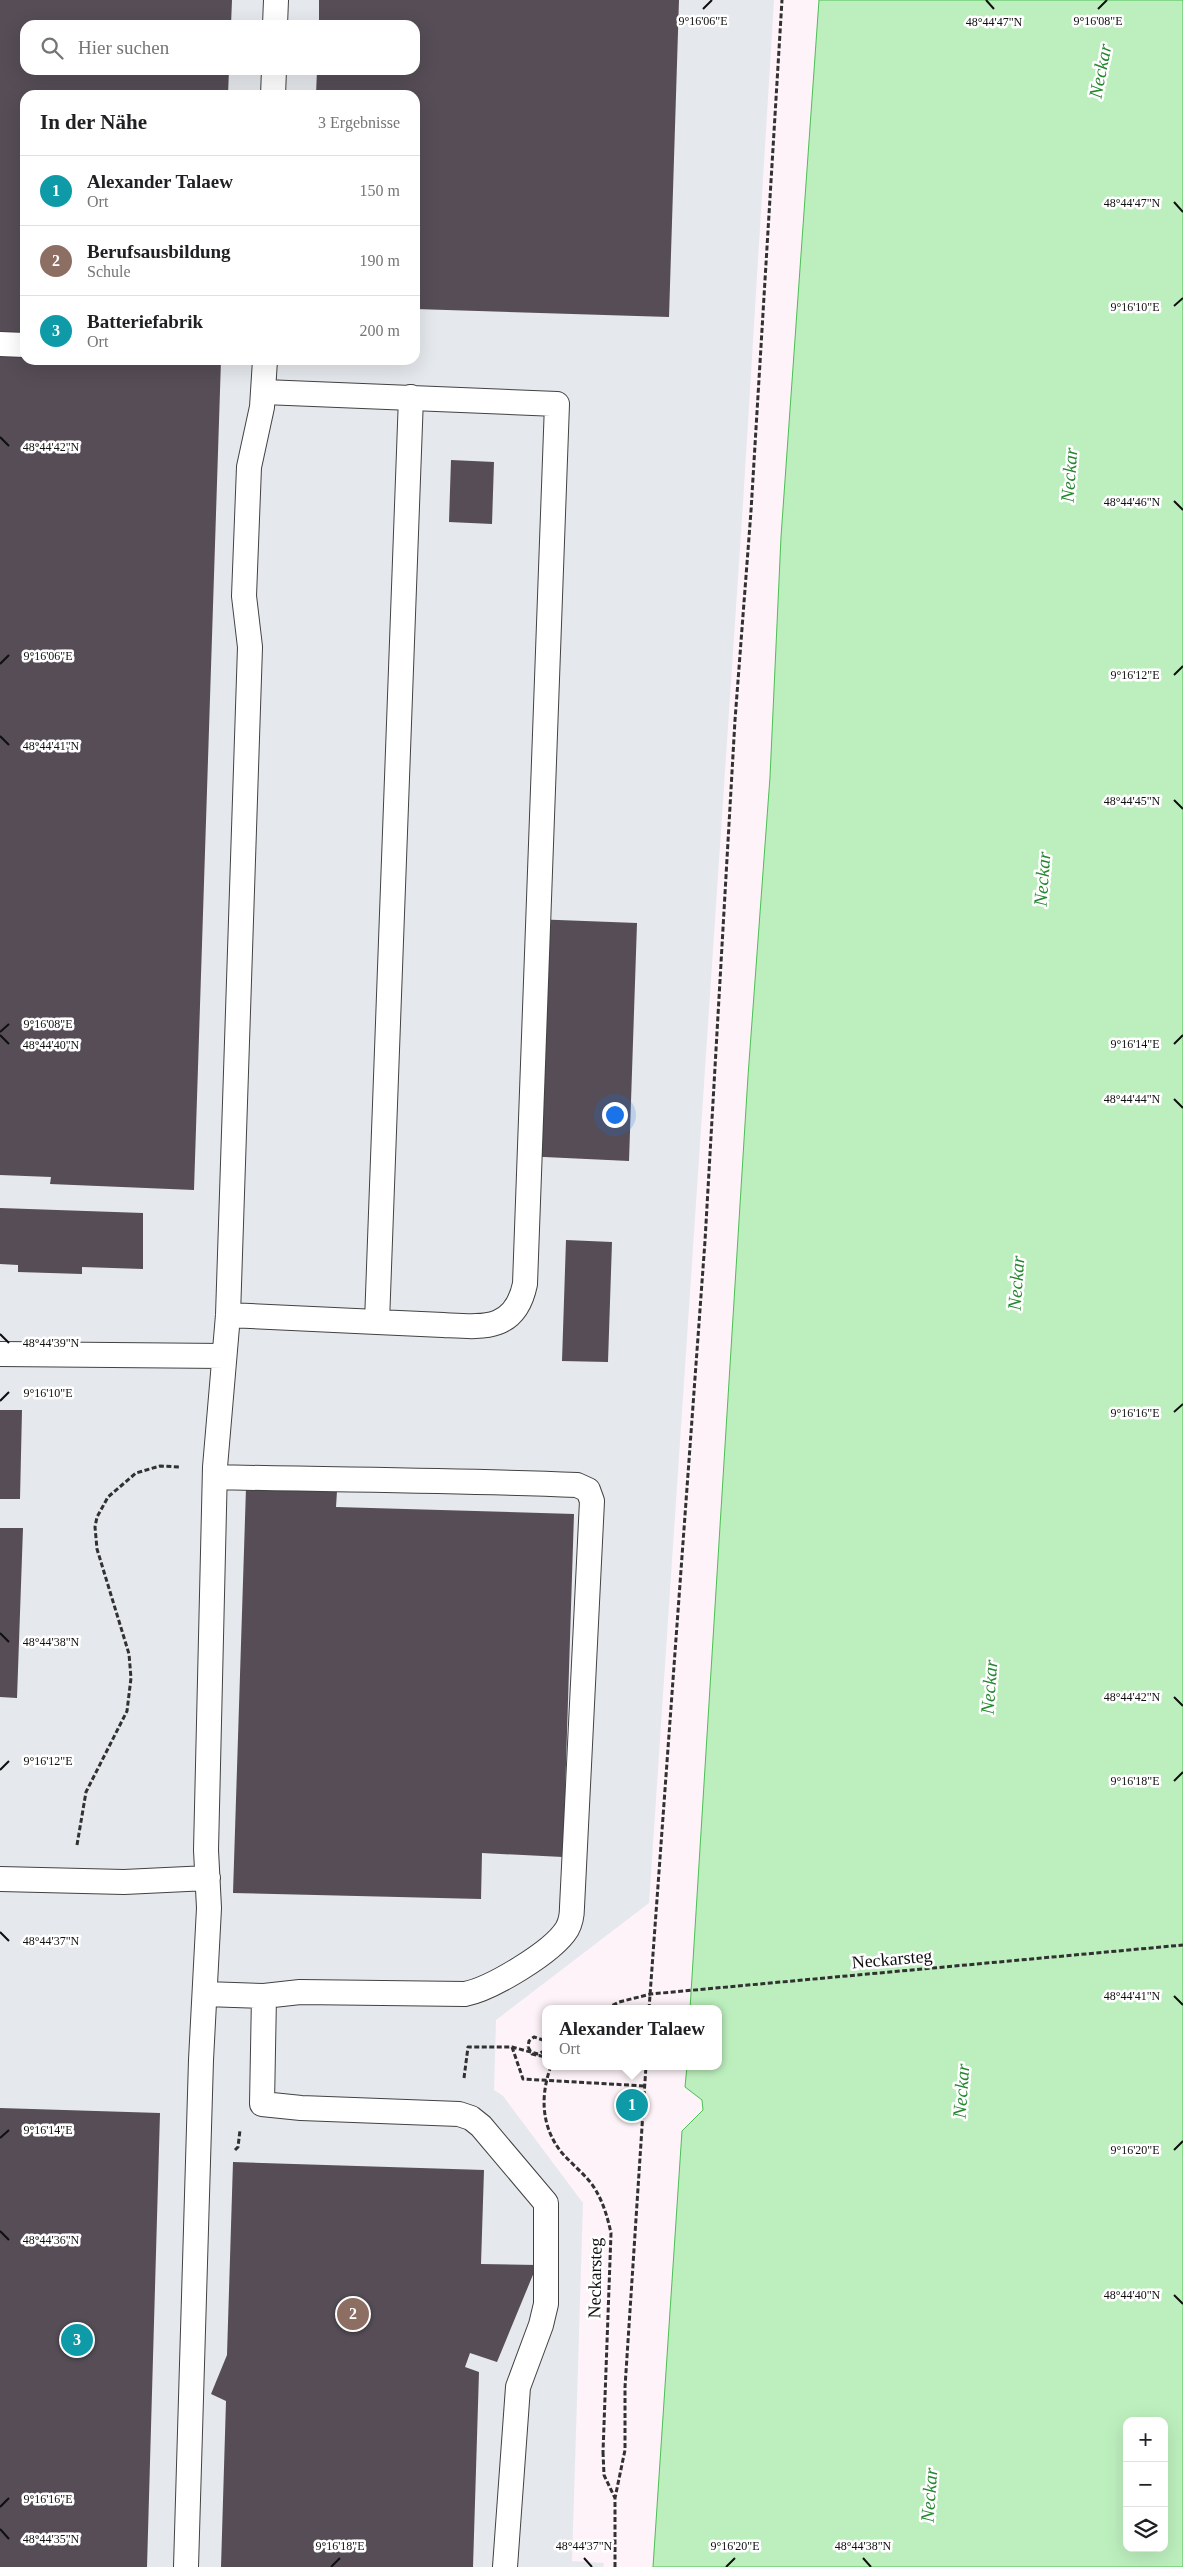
<!DOCTYPE html>
<html lang="de">
<meta charset="utf-8">
<style>
:root{--surface:#fff;--page:#f2f2f2;--text:#202124;--muted:#757577;--line:#e0e0e0;--accent:#0f766e}
body{margin:0;font-family:"Times New Roman",serif;background:var(--page);color:var(--text)}
.controls{position:absolute;right:15px;bottom:15px;display:grid;overflow:hidden;border-radius:10px;box-shadow:0 5px 20px #0002}
.controls button{width:45px;height:45px;display:grid;place-items:center;padding:0;border:0;border-bottom:1px solid var(--line);background:var(--surface);color:var(--text);font:25px sans-serif}
.you{position:absolute;left:614px;top:1114px;width:18px;height:18px;margin:-12px;border:4px solid #fff;border-radius:50%;background:#1a73e8;box-shadow:0 0 0 8px #1a73e833}
.badge{display:grid;place-items:center;width:32px;height:32px;border-radius:50%;background:var(--accent);color:#fff;font-size:16px;font-weight:700}
.pin{position:absolute;translate:-50% -50%;border:2px solid #fff;box-shadow:0 1px 5px #0006}
.popup{position:absolute;left:542px;top:2005px;width:180px;height:65px;box-sizing:border-box;display:grid;place-content:center;border-radius:10px;background:var(--surface);filter:drop-shadow(0 1px 4px #0005);font-size:16px;white-space:nowrap;color:var(--muted)}
.popup b{font-size:19px;color:var(--text)}
.popup::after{content:'';position:absolute;left:50%;top:100%;margin-left:-10px;border:10px solid transparent;border-top-color:var(--surface)}
.list{margin:0;padding:0;list-style:none}
h2{display:flex;justify-content:space-between;align-items:center;height:65px;margin:0;padding:0 20px;font-size:21px}
h2 small{font-size:16px;font-weight:400;color:var(--muted)}
.list li{display:grid;grid-template-columns:32px 1fr auto;gap:15px;align-items:center;box-sizing:border-box;height:70px;padding:0 20px;border-top:1px solid var(--line)}
.list b{display:block;font-size:19px;white-space:nowrap}
.list p{margin:0;font-size:16px;white-space:nowrap;color:var(--muted)}
.list em{font-size:16px;font-style:normal;color:var(--muted)}
.icon{flex:none;width:28px;height:28px;fill:none;stroke:currentColor;stroke-width:2;stroke-linecap:round;stroke-linejoin:round}
.map{position:relative;flex:none;width:1183px;height:2567px;overflow:hidden}
.search{position:absolute;background:var(--surface);box-shadow:0 5px 20px #0002;left:20px;top:20px;width:400px;height:55px;display:flex;align-items:center;gap:12px;box-sizing:border-box;padding:0 18px;border-radius:15px;color:var(--muted);font-size:19px}
.panel{position:absolute;background:var(--surface);box-shadow:0 5px 20px #0002;left:20px;top:90px;width:400px;height:275px;border-radius:15px}
.map>svg:first-child{display:block}
.industrial{fill:#e5e8ec;fill-rule:evenodd}
.water{fill:#bdefbe;stroke:#4cbe53;fill-rule:evenodd}
.building{fill:#564d56}
.lines{fill:none;stroke-linecap:round;stroke-linejoin:round}
.lane-casing{stroke:#424242;stroke-width:26}
.path{stroke:#313131;stroke-width:3;stroke-dasharray:5 2.5;stroke-linecap:butt}
.lane{stroke:#fff;stroke-width:24}
.path-bridge{stroke:#313131;stroke-width:3;stroke-dasharray:5 2.5;stroke-linecap:butt}
.ticks{fill:none;stroke:#0f0f0f;stroke-width:2}
.labels{text-anchor:middle;dominant-baseline:central;stroke-width:5;stroke-linejoin:round;paint-order:stroke}
.street-label{font-size:18px;fill:#0f0f0f;stroke:#fff}
.water-label{font-size:19px;font-style:italic;fill:#24862e;stroke:#fff}
.ticks-label{font-size:12px;text-anchor:middle;fill:#0f0f0f;stroke:#fff;stroke-width:5;stroke-linejoin:round;paint-order:stroke}
</style>
<div class="map">
<svg width="1183" height="2567" viewBox="0 0 1183 2567">
<rect width="100%" height="100%" fill="#fdf3f8"/>
<path class="industrial" d="M0,0H774L743,503L649,1903L496,2020L494,2090L503,2096L583,2203L572,2561L604,2563L603,2567H0ZM25,25H415V70H25ZM25,95H415V360H25Z"/>
<path class="water" d="M819,0H1183V2567H653L682,2131L703,2110L702,2100L685,2087L687,2066H718V2009H690L748,1076L770,777L781,537ZM1127,2421H1164V2548H1127Z"/>
<path class="building" d="M0,0H232L231,25H25V70H229L228,95H25V360H221L194,1190L50,1184L51,1177L0,1175Z
M319,0H679L669,317L415,309V95H316L317,70H415V25H319Z
M451,460L494,462L492,524L449,522Z
M532,919L637,923L629,1161L523,1156Z
M0,1208L143,1213V1269L82,1267V1274L18,1272V1265L0,1264Z
M566,1240L612,1242L608,1362L562,1361Z
M0,1410H22L20,1499H0Z
M246,1488L337,1491L336,1507L574,1514L563,1857L482,1853L481,1899L233,1893Z
M0,1528H23L17,1698L0,1697Z
M0,2108L160,2113L147,2567H0Z
M233,2162L484,2170L481,2264L537,2265L497,2362L470,2353L465,2367L479,2372L473,2567H221L226,2401L211,2394L227,2355Z"/>
<g class="lines">
<defs>
<path id="lane" d="M275,25L276,0
M273,95L274,70
M0,344L25,345
M264,392L557,404L525,1284C515,1332 482,1327 443,1325C421,1324 399,1323 377,1322
M228,1315L377,1322L411,397
M0,1354L224,1356
M0,1879L124,1882L208,1878
M205,1994L264,1996L300,1992L465,1994C491,1989 553,1952 567,1929C571,1922 572,1915 572,1907L592,1501L588,1490L577,1485C456,1480 336,1480 215,1477
M264,1996L262,2104L301,2108L459,2114L471,2118L481,2126L546,2203V2304L541,2325L518,2387L505,2567
M186,2567L201,2060L209,1908L206,1850L215,1467L228,1315L250,647L244,596L249,467L262,407L265,360"/>
</defs>
<use href="#lane" class="lane-casing"/>
<path class="path" d="M77,1845L86,1792L127,1711L131,1678L129,1654L97,1549L95,1527L97,1517L108,1497L136,1473L160,1466L179,1467
M649,2009L705,1241L735,720L751,511L782,0
M512,2047L523,2079L645,2086
M464,2078L468,2047H512L538,2054L544,2051L546,2046L543,2040L534,2037L529,2041L528,2047
M235,2150L238,2147L240,2130
M603,2452L604,2475L615,2498
M615,2567V2498L625,2450V2387L646,2066"/>
<use href="#lane" class="lane"/>
<path class="path-bridge" d="M606,2009L619,2002L651,1994L1183,1945
M528,2047L532,2054L546,2057
M551,2066C540,2096 541,2127 562,2153C571,2163 582,2172 591,2183C602,2198 607,2215 611,2233L603,2452"/>
</g>
<path class="ticks" d="M986,0L994,9M703,9L712,0M1098,9L1107,0M1174,202L1183,212M1174,306L1183,298M0,437L9,446M1174,501L1183,510M0,664L9,655M1174,675L1183,666M0,736L9,745M1174,800L1183,809M0,1032L9,1024M0,1035L9,1044M1174,1044L1183,1035M1174,1099L1183,1108M0,1334L9,1343M0,1401L9,1392M1174,1412L1183,1404M0,1633L9,1642M1174,1697L1183,1706M0,1770L9,1761M1174,1781L1183,1772M0,1932L9,1941M1174,1996L1183,2005M0,2138L9,2130M1174,2150L1183,2141M0,2231L9,2240M1174,2295L1183,2304M0,2507L9,2498M0,2529L9,2539M584,2558L592,2567M863,2558L871,2567M331,2567L340,2558M726,2567L735,2558"/>
<g class="labels">
<g class="street-label">
<text transform="translate(892 1959) rotate(-5)">Neckarsteg</text>
<text transform="translate(595 2278) rotate(-89)">Neckarsteg</text>
</g>
<g class="water-label">
<text transform="translate(1100 71) rotate(-79)">Neckar</text>
<text transform="translate(1069 475) rotate(-86)">Neckar</text>
<text transform="translate(1042 879) rotate(-86)">Neckar</text>
<text transform="translate(1016 1283) rotate(-86)">Neckar</text>
<text transform="translate(989 1687) rotate(-86)">Neckar</text>
<text transform="translate(961 2091) rotate(-86)">Neckar</text>
<text transform="translate(929 2495) rotate(-86)">Neckar</text>
</g>
</g>
<g class="ticks-label">
<text x="703" y="25">9°16'06"E</text>
<text x="1098" y="25">9°16'08"E</text>
<text x="994" y="26">48°44'47"N</text>
<text x="1132" y="207">48°44'47"N</text>
<text x="1135" y="311">9°16'10"E</text>
<text x="51" y="451">48°44'42"N</text>
<text x="1132" y="506">48°44'46"N</text>
<text x="48" y="660">9°16'06"E</text>
<text x="1135" y="679">9°16'12"E</text>
<text x="51" y="750">48°44'41"N</text>
<text x="1132" y="805">48°44'45"N</text>
<text x="48" y="1028">9°16'08"E</text>
<text x="1135" y="1048">9°16'14"E</text>
<text x="51" y="1049">48°44'40"N</text>
<text x="1132" y="1103">48°44'44"N</text>
<text x="51" y="1347">48°44'39"N</text>
<text x="48" y="1397">9°16'10"E</text>
<text x="1135" y="1417">9°16'16"E</text>
<text x="51" y="1646">48°44'38"N</text>
<text x="1132" y="1701">48°44'42"N</text>
<text x="48" y="1765">9°16'12"E</text>
<text x="1135" y="1785">9°16'18"E</text>
<text x="51" y="1945">48°44'37"N</text>
<text x="1132" y="2000">48°44'41"N</text>
<text x="48" y="2134">9°16'14"E</text>
<text x="1135" y="2154">9°16'20"E</text>
<text x="51" y="2244">48°44'36"N</text>
<text x="1132" y="2299">48°44'40"N</text>
<text x="48" y="2503">9°16'16"E</text>
<text x="51" y="2543">48°44'35"N</text>
<text x="584" y="2550">48°44'37"N</text>
<text x="863" y="2550">48°44'38"N</text>
<text x="340" y="2550">9°16'18"E</text>
<text x="735" y="2550">9°16'20"E</text>
</g>
</svg>
<div class="controls">
<button>+</button>
<button>−</button>
<button><svg class="icon" aria-label="layers" viewBox="0 0 24 24"><path d="M12 4l9 5-9 5-9-5zM3 14l9 5 9-5"/></svg></button>
</div>
<div class="you"></div>
<div class="pin badge" style="left:632px;top:2105px;background:#0f9aa8">1</div>
<div class="popup"><b>Alexander Talaew</b>Ort</div>
<div class="pin badge" style="left:353px;top:2314px;background:#8d6e63">2</div>
<div class="pin badge" style="left:77px;top:2340px;background:#0f9aa8">3</div>
<div class="search"><svg class="icon" aria-label="search" viewBox="0 0 24 24"><circle cx="10" cy="10" r="6"/><path d="M15 15l6 6"/></svg>Hier suchen</div>
<section class="panel">
<h2>In der Nähe<small>3 Ergebnisse</small></h2>
<ul class="list">
<li><span class="badge" style="background:#0f9aa8">1</span><div><b>Alexander Talaew</b><p>Ort</p></div><em>150 m</em></li>
<li><span class="badge" style="background:#8d6e63">2</span><div><b>Berufsausbildung</b><p>Schule</p></div><em>190 m</em></li>
<li><span class="badge" style="background:#0f9aa8">3</span><div><b>Batteriefabrik</b><p>Ort</p></div><em>200 m</em></li>
</ul>
</section>
</div>
